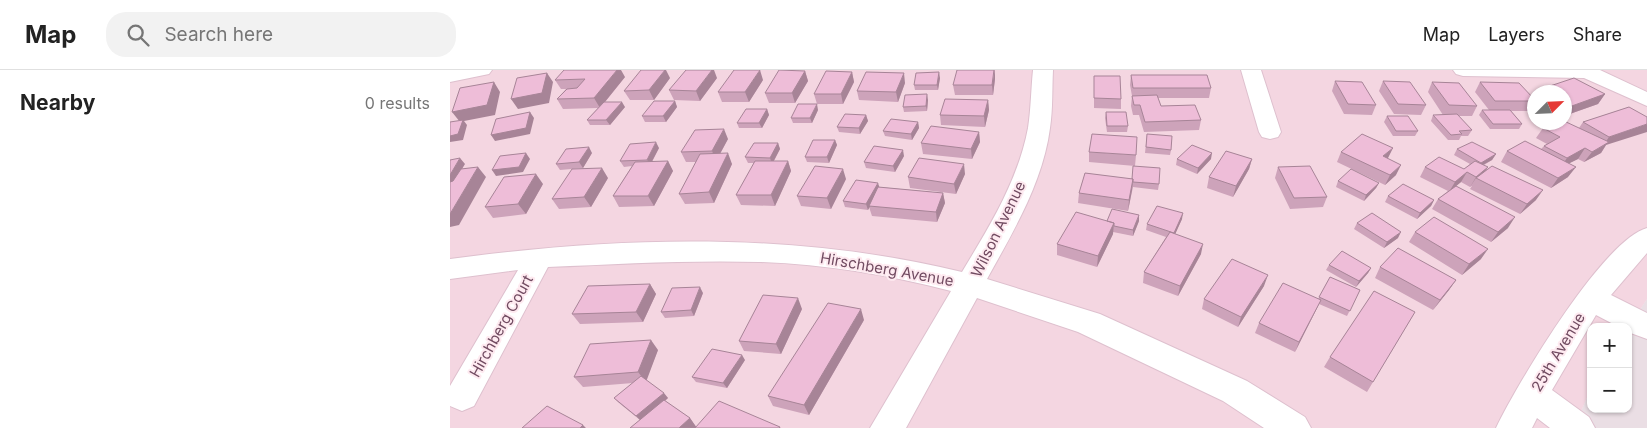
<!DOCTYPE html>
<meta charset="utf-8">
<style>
:root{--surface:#fff;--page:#f2f2f2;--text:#222;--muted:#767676;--line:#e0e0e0}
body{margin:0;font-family:Inter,sans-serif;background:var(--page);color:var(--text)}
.controls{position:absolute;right:15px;bottom:15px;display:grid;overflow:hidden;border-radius:10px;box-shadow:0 1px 4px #0004}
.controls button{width:45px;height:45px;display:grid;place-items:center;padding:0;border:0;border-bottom:1px solid var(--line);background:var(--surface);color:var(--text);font:25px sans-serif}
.compass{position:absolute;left:1077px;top:15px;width:45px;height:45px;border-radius:50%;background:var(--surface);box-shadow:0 1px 4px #0004;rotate:66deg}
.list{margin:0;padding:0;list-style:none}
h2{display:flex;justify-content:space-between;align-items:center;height:65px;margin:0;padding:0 20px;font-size:21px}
h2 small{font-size:16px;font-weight:400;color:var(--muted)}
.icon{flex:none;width:28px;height:28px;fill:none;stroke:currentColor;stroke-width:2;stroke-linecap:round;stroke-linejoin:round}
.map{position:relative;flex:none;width:1197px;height:358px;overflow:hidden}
header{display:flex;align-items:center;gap:30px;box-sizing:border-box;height:70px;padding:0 25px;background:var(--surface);border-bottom:1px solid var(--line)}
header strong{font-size:24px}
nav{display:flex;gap:28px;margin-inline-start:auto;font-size:18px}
.search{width:350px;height:45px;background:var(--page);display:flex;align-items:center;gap:12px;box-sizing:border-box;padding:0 18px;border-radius:20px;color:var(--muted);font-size:19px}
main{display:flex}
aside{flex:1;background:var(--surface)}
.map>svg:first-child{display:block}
.residential{fill:#f4d6e1;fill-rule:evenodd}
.industrial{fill:#eadee4}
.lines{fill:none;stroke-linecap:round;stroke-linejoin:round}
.minor-casing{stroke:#dec0ce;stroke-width:2}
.minor{fill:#fff;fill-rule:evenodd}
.wall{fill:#cda3ba}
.shaded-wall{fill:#a78497}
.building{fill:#eebdd8;stroke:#a78497}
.labels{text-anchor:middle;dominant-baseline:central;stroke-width:4;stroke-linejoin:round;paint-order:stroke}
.street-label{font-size:15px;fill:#714b61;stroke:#feeaf0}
</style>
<header>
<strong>Map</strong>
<div class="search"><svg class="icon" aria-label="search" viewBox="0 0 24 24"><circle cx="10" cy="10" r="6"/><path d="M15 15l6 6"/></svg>Search here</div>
<nav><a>Map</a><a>Layers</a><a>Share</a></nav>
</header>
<main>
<aside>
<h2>Nearby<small>0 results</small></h2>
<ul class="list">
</ul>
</aside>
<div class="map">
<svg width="1197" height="358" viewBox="0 0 1197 358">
<rect width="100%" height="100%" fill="#fbe4eb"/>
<path class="residential" d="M0,0H1197V229L1178,258L1141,257V318L1124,358H0ZM1084,22H1114V52H1084Z"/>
<path class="industrial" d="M1197,229V358H1124L1141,318V339H1178V258Z"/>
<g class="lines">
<defs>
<path id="minor" d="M0,0H42L39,4L0,12Z
M583,0H603C602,19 603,39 600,58C593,112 563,162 537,209L650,244L797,311L855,347L861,358H814L773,331L628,262L527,228L456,358H420L501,221C439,205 373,194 310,192C239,190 169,194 98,197L24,336L12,341L0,336V316L68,200L0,209V189C170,166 344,161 512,202C539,157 568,111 578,58C581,39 581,19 583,0Z
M791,0H811L831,62L828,67L820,69L812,67L809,62Z
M1003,0H1150L1197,22V36L1134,8L1013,6L1006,4Z
M1197,158V183L1161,225L1197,243V269L1178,262V257H1169L1146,245L1102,320L1139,347L1145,358H1100L1087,348L1082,358H1046C1067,314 1153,170 1197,158Z"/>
</defs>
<use href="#minor" class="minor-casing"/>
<use href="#minor" class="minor"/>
</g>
<path class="wall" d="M545,0V9L543,25H505L503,15Z
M355,1L358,11L345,33H319L315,23Z
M402,2L404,12L393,34H367L364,24Z
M681,5L761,18L759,28H708L711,36L751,50L749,60L694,62L689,45H683L681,36L682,26L680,15Z
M644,6L671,29V39L644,38Z
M175,7L155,32L175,37L160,55H140L137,50L148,38L113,39L107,29L116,19H111L105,10Z
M220,8L204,30H180L174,21Z
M267,8L250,31L224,30L219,20Z
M490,8L488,20H465L464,15Z
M313,10L299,32H272L268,22Z
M885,11L926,35L922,45L894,44L882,21Z
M933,11L976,35L971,45L944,44L929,21Z
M982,12L1027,36L1022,46H1008L1022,60L1018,66H1011L1009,70H998L981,51L983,45H993L978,22Z
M1030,12L1083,28L1084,26V34L1080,41H1061L1072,54L1069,59H1040L1029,45L1032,40H1039L1025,22Z
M455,13L448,32L409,30L407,21Z
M1088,20L1155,24L1148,34L1114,46V22H1087Z
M478,30L477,41L454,42L453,37Z
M538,30L539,40L535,57L491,55L490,45Z
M225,31L227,37L216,52H195L192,46Z
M1179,37L1156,75L1151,83L1134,92L1128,89L1119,93L1118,107L1101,118L1051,92L1057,81L1091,79L1094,76L1097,74L1086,68L1093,58H1129L1133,52Z
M317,39L319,45L312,58H289L287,53Z
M368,40L362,53H343L341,48Z
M656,42L678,56L677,62H657L655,48Z
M416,45L418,51L410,64L389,62L387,57Z
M937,46L968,61L965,66H943L934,52Z
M468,52L469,58L462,70L435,66L433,61Z
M529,62L530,72L522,89L473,84L471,73Z
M697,64L721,80L720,85L695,83Z
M278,69L270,84L282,94L264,133L235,134L229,124L246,92H236L231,82Z
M385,70L387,75L379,93L357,92L355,87Z
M328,73L330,79L324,91H338L341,101L325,136L291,135L286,125L304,93H298L295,87Z
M209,78L202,92L218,91L223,101L204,136L169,137L163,126L182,96L174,97L170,91Z
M1007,79L1046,84L1042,90L1034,95L1037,100L1086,130L1070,144L1020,119L1022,116L1020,117L1011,112L1006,116L1058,158L1041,172L982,139L988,129L998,121L970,107L975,97L1014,99L1020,94L1004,85Z
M639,82L686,85L685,96L639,92Z
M891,82L937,88L946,105L935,115L887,92Z
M142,83L133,98L110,100L106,94Z
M454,86L445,102L416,98L414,92Z
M727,89H761L747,104L726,95Z
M802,89L799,99L783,127L757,118L759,107Z
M828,97L877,127L873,137L840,139L825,108Z
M635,103L709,114L708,120L683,117L678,141L628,133L629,123Z
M515,104L506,124L460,118L458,107Z
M158,108L141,137L109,139L102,129Z
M396,109L381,139L351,136L347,126Z
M888,111L929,113L926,118L914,131L886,117Z
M93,114L76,144L43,148L35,137Z
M429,117L493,123L495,133L487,152L422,146L419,137L418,140L395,137L393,131Z
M938,126L984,130L981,136L967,149L935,132Z
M732,149L725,164L751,184L728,226L693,213L694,202L716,167L696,160L697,154Z
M657,151H689L683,166L663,162V164L647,197L607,185V174Z
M907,153L948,168L934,178L904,159Z
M965,162L1031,189L1012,205L959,172Z
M879,195L921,198L918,203L906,217L876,200Z
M930,197L1006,210L999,220L983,240L925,208Z
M880,207L910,220L897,246L869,234L845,282L805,263L809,253L868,229Z
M200,214L206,224L193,252L130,254L122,244Z
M814,216L788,257L752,239L754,229Z
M253,223L244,246L215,248L211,242Z
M352,239L331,284L294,281L289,271Z
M965,242L917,322L874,297L880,287Z
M414,250L359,345L323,336L318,326Z
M208,280L196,310L218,328L215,331L240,348L246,357H330L331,358H180L190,350L169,333L164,328L183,313L133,317L124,307Z
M295,290L277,318L246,312L242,307Z"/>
<path class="shaded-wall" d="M167,0H171L175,7L150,38L144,28Z
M215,0H216L220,8L204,30L199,20Z
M262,0H264L267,8L250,31L246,21Z
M310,0L313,10L299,32L295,22Z
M545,0V9L543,25L542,15Z
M355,1L358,11L345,33L342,23Z
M402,2L404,12L393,34L391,24Z
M489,2L490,8L488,20L487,15Z
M97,3L103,12L99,33L68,39L61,29Z
M454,3L455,13L448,32L446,22Z
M44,12L50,22L45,45L14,51L17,55L13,70L0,72V66L10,52L2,42Z
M477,24L478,30L477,41L476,36Z
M1155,24L1148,34L1114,46V44L1119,37Z
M538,30L539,40L535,57L534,46Z
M225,31L227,37L216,52L213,46Z
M172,32L175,37L160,55L156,50Z
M367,34L368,40L362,53L360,48Z
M317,39L319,45L312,58L309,53Z
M80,42L84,48L80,64L45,71L41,65Z
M416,45L418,51L410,64L409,58Z
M468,52L469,58L462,70L461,64Z
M1197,54V62L1156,75L1151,83L1134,92L1142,82L1153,76L1159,67Z
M274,59L278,69L266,91L262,81Z
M529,62L530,72L522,89L521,79Z
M385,70L387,75L379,93L377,87Z
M206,72L209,78L200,95L197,90Z
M328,73L330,79L322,94L320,88Z
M139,77L142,83L133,98L129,92Z
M943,78L938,88L929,97L933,86Z
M1135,78L1128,89L1110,98L1117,88Z
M453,80L454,86L445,102L443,96Z
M76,83L80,89L73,102L46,106L42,100Z
M278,83L282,94L264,133L259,122Z
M762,83L761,89L747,104L748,98Z
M1046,84L1042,90L1027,98L1031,93Z
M10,88L15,94L0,119V105Z
M802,89L799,99L783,127L786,116Z
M218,91L223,101L204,136L198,126Z
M338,91L341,101L325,136L321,125Z
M514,94L515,104L506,124L504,114Z
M951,95L946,105L935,115L940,105Z
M28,97L36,107L9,155L0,157V144Z
M1038,97L1032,107L1026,108L1020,117L1026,107Z
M1126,97L1118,107L1101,118L1108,108Z
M152,98L158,108L141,137L134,127Z
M393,99L396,109L381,139L377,128Z
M1017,102L1011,112L999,122L1005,112Z
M86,104L93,114L76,144L68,134Z
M683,109L682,120L678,141L679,130Z
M428,113L430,119L418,140L416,134Z
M929,113L926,118L914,131L916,125Z
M1093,120L1086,130L1070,144L1077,134Z
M493,123L495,133L487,152L486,142Z
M984,130L981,136L967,149L970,143Z
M733,143L732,149L723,169L724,163Z
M689,145V151L683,166V160Z
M1065,147L1058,158L1041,172L1048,162Z
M664,153L663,164L647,197L648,186Z
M951,162L948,168L934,178L937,172Z
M753,174L751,184L728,226L730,216Z
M1038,179L1031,189L1012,205L1019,194Z
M921,198L918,203L906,217L909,211Z
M818,205L814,216L788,257L791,247Z
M1006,210L999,220L983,240L990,230Z
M200,214L206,224L193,252L186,242Z
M250,217L253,223L244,246L241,240Z
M348,228L352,239L331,284L326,274Z
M871,230L845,282L849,272Z
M411,239L414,250L359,345L354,335Z
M201,270L208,280L196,312L188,302Z
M292,285L295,290L277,318L273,313Z
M214,323L218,328L191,351L186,346Z
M240,348L247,358H229Z
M133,355L136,358H130Z"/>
<path class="building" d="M114,0H167L144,28L107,29L117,19L127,18L135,9L105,10Z
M191,0H215L199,20L174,21Z
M236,0H262L246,21L219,20Z
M284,0H310L295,22H268Z
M329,0L355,1L342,23H315Z
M507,0H544L542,15H503Z
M376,1L402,2L391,24H364Z
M416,2L454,3L446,22L407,21Z
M489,2L487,15H464L466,3Z
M97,3L92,23L61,29L67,8Z
M681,5H757L761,18H683Z
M644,6H670L671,29L644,28Z
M1124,8L1155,24L1119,37L1114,34V22H1092L1088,20Z
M885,11L912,12L926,35L898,34Z
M933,11L960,12L976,35L948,34Z
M44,12L37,35L2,42L10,18Z
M982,12L1009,13L1027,36L999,35Z
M1030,12L1069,13L1084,29V31H1045Z
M477,24L476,36L453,37L455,25Z
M707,25L711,36L745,35L751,50L695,52L690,35H684L682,26Z
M495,29L538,30L534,46L490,45Z
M204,31H225L213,46H192Z
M154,32H172L156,50H137Z
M348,34H367L360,48H341Z
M1179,37L1197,47V54L1159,67L1133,52Z
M296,39H317L309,53H287Z
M1032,40H1060L1072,54H1043Z
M80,42L76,58L41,65L46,49Z
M656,42H676L678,56H657Z
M395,44L416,45L409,58L387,57Z
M1007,44L1022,60L1009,61L1012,64L1001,65L983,45Z
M937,46H958L968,61H946Z
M441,49L468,52L461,64L433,61Z
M13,50L8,64L0,66V52Z
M1114,51L1159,72L1142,82L1135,78L1117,88L1094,76L1110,67L1093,58L1104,52H1114Z
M481,56L529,62L521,79L471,73Z
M274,59L262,81L231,82L245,60Z
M642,64L687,67L686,85L639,82Z
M697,64L722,66L721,80L696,77Z
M912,64L943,78L933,86L951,95L940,105L891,82Z
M363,70H385L377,87H355Z
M1075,71L1126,97L1108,108L1057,81Z
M206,72L197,90L170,91L180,74Z
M1022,72L1046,84L1031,93L1007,79Z
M304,73H328L320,88L295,87Z
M742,75L762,83L748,98L727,89Z
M424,76L453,80L443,96L414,92Z
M139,77L129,92L106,94L116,79Z
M776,81L802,89L786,116L759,107Z
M76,83L69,97L42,100L50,86Z
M278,83L259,122L229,124L250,84Z
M989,87L1014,99L1025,91L1038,97L1026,107L1017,102L1005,112L975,97Z
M10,88L0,105V90Z
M469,88L514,94L504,114L458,107Z
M218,91L198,126H163L185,92Z
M305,91H338L321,125H286Z
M365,96L393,99L377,128L347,126Z
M683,96L710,98L709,114L683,112V109H682Z
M860,96L877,127L844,128L828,97Z
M1042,96L1093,120L1077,134L1026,108Z
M28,97L0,144V112L3,111L11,99Z
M152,98L134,127L102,129L122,99Z
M901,99L929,113L916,125L888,111Z
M635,103L683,109L679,130L629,123Z
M86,104L68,134L35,137L54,107Z
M406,110L428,113L416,134L393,131Z
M953,114L984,130L970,143L938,126Z
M1006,116L1065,147L1048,162L988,129Z
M428,117L493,123L486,142L419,136Z
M707,136L733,143L724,163L697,154Z
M662,139L689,145L683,160L664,156V153L657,151Z
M626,142L664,153L648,186L607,174Z
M922,143L951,162L937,172L907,153Z
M984,147L1038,179L1019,194L965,162Z
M720,162L753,174L730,216L694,202Z
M948,178L1006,210L990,230L930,197Z
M892,181L921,198L909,211L879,195Z
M782,189L818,205L791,247L754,229Z
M880,207L910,220L900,241L869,227Z
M833,213L871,230L849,272L809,253Z
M200,214L186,242L122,244L138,216Z
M250,217L241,240L211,242L222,218Z
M924,221L965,242L923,312L880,287Z
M313,225L348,228L326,274L289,271Z
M378,233L411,239L354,335L318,326Z
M201,270L188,302L124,307L140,274Z
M262,279L292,285L273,313L242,307Z
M191,306L214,323L186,346L164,328Z
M214,330L240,348L229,358H180Z
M269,331L330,357L329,358H245Z
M97,336L133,355L130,358H72Z"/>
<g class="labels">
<g class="street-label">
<text transform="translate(548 159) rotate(-64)">Wilson Avenue</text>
<text transform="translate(437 199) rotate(10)">Hirschberg Avenue</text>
<text transform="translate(51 256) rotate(-61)">Hirchberg Court</text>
<text transform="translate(1108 282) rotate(-59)">25th Avenue</text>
</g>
</g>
</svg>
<div class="controls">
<button>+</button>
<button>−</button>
</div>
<svg class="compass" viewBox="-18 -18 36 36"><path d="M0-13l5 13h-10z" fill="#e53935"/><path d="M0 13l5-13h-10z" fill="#767676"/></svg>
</div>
</main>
